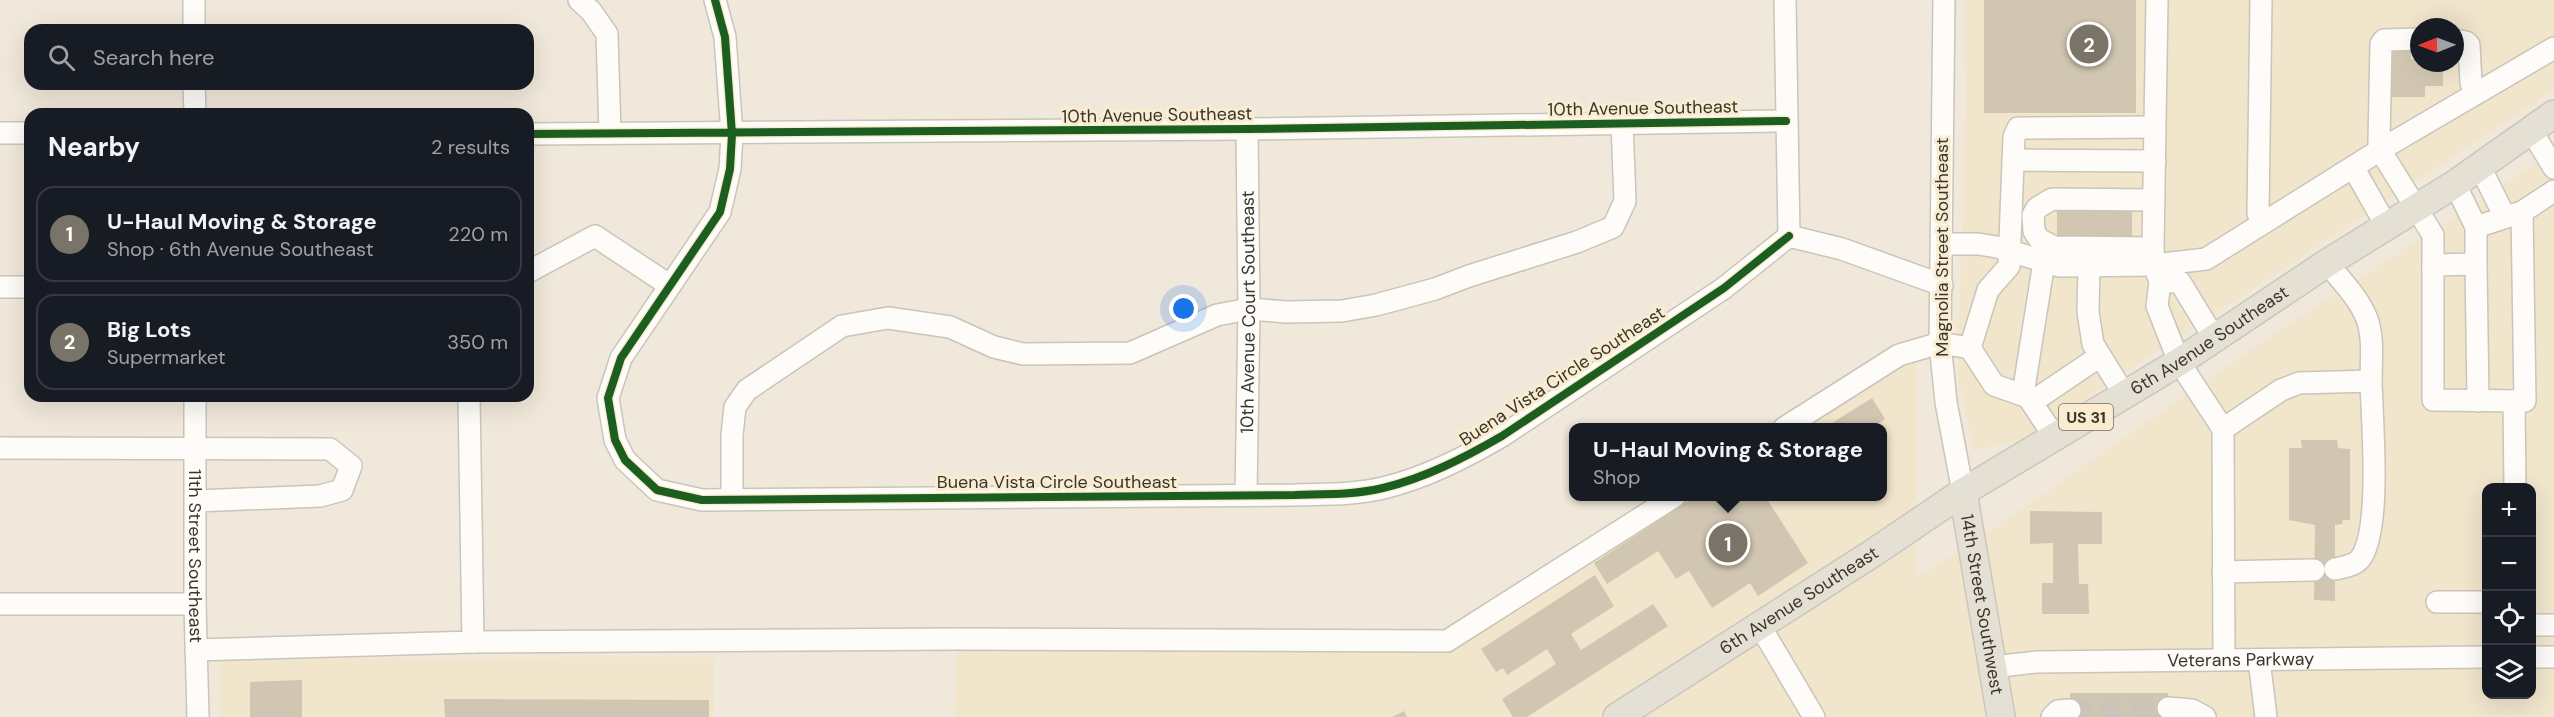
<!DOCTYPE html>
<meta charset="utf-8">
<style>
:root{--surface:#171b24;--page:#242831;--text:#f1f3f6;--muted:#9ea1a6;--line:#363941;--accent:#7a7468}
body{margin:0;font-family:"DM Sans",sans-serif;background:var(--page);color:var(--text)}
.controls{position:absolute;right:18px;bottom:18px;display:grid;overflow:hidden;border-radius:12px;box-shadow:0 6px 24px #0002}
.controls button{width:54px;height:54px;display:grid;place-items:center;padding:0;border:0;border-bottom:2px solid var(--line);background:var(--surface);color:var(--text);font:30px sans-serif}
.compass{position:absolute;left:2410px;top:18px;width:54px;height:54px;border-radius:50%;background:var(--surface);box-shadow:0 6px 24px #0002;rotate:269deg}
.you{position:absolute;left:1184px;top:309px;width:21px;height:21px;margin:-15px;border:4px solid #fff;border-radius:50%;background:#1a73e8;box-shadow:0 0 0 9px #1a73e833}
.badge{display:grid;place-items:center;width:39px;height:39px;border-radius:50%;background:var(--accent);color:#fff;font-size:20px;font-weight:700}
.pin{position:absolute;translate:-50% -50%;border:3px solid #fff;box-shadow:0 2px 6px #0006}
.popup{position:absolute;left:1569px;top:423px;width:318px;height:78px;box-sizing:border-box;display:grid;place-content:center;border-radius:12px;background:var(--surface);filter:drop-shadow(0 2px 4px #0005);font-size:20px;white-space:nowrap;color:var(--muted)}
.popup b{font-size:22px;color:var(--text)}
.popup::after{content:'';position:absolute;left:50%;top:100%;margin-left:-12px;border:12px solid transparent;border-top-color:var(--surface)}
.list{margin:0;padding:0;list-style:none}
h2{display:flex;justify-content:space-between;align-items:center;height:78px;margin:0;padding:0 24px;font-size:26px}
h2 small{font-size:20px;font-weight:400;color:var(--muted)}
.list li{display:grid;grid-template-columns:39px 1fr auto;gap:18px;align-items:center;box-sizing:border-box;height:96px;margin:0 12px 12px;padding:0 12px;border:2px solid var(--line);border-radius:18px}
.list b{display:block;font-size:22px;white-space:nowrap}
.list p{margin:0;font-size:20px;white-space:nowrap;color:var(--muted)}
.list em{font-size:20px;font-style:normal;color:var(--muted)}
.icon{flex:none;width:33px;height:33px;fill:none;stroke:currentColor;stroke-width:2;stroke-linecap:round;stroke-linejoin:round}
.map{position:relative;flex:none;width:2554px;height:717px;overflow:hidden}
.search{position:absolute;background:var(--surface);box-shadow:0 6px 24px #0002;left:24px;top:24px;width:510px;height:66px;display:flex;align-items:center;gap:15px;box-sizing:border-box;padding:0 21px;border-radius:18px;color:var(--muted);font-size:22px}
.panel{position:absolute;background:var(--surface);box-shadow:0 6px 24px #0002;left:24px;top:108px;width:510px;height:294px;border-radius:18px}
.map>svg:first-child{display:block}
.built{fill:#f1e5cc;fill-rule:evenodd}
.building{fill:#d1c6b1}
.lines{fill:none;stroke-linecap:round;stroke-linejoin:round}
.minor-tunnel{stroke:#ccc4b7;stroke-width:21;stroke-dasharray:21 10;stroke-linecap:butt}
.minor-casing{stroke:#cac4b9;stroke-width:24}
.major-casing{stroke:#cac7bf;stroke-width:30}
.minor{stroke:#fdfcf9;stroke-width:21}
.major{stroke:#e5e0d4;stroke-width:27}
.cycleway-casing{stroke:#f9ecd1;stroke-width:11}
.cycleway{stroke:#1b5e20;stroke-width:8}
.labels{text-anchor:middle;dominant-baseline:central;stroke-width:6;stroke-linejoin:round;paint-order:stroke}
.shield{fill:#f9ecd1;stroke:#736d5d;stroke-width:1.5}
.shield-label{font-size:16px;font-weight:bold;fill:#3a362b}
.street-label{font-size:18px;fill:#3a362b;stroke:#f9ecd1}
</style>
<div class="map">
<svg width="2554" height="717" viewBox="0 0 2554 717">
<rect width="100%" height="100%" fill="#f0e8da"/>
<path class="built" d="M1965,0H2554V90L2021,441L1974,450L1958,376L1966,106ZM2419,27H2455V63H2419Z
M2554,152V717H955L957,639L1449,640L1684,497L1882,496V428L1798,427L1916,356L1917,578L2006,520L2268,338ZM2486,488H2532V694H2486Z
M714,657V717H221V659Z"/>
<path class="building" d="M1984,0H2136V113H1984Z
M2391,44H2411V59H2419V63H2425V68H2443V86H2425V97H2391Z
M2057,211H2132V243H2057Z
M1872,398L1885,419L1872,428H1824Z
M2301,440H2337L2338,448L2350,449V520H2343L2342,524L2335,525V601L2314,600L2315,525L2289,520V448H2302Z
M1696,496H1765L1808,563L1758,596L1750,583L1712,608L1689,571L1676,579L1658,551L1607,584L1594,563Z
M2030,511L2102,512V544H2078L2079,584H2088L2089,614H2042V583H2053V543L2030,544Z
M1595,575L1614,606L1571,634L1581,650L1653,604L1668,626L1527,717H1513L1502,699L1556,664L1547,649L1507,675L1503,668L1496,672L1481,649Z
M302,680V717H250V682Z
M2070,693H2168V717H2070Z
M444,699L709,700V717H445Z
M1404,711L1407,717H1392Z"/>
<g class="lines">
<path class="minor-tunnel" d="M2070,710L2168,708"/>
<defs>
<g id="minor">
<path d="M194,0V30"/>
<path d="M579,0L591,11L607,34L610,133"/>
<path d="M715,0L725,37L732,134L730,169L720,212L621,358L608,398L615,440L625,460L657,490L702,500L1295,495C1324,494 1354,495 1383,488C1425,478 1464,458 1502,436L1724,288L1789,236"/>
<path d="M1785,0L1789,236"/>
<path d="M1944,0L1940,343L1946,402L1963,492"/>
<path d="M2157,0L2153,248L2154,265L2160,282L2157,306L2179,362L2223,429"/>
<path d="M2261,0L2258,213L2262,223"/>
<path d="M2419,39L2384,40L2381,44L2379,142L2380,150L2433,235V400L2525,401L2522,212L2554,191"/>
<path d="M2455,40L2466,42L2469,45L2471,83L2475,94"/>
<path d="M194,84L195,114"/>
<path d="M2531,130L2554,168"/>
<path d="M0,133H30"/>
<path d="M528,134L1247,129L1786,121"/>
<path d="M2013,160L2155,161"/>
<path d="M2479,165L2505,217"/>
<path d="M2353,167L2387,227"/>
<path d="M2455,184L2476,227L2522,212"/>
<path d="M1789,236L1842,249L1942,285"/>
<path d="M1942,244H1978L1997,247L2059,266L2154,265L2206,259L2380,150L2554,48"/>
<path d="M2153,248L2054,247L2039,239L2034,231L2033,215L2037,208L2052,199L2154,200"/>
<path d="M2327,263C2341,280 2359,298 2367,319C2374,339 2371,361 2371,382C2372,420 2382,531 2360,559C2354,566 2343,567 2335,569"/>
<path d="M2476,264L2478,401"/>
<path d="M2433,265L2476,264V227"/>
<path d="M2089,266L2088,312L2093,344L2124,394"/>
<path d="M528,272L595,236L669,285"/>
<path d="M2160,282H2180L2214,338"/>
<path d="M0,287H30"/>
<path d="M1970,348L1988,290L2009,266L2014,137L2018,128L2154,127"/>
<path d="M2023,394L2044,262"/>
<path id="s1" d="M195,396V604L198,717"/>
<path d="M2514,401L2515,488"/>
<path d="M2032,402L2100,356"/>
<path d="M1784,428L1899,355L1940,343L1970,348L1994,385L2028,397L2054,436"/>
<path d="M0,448L330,449L351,466L342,490L320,496L196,501"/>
<path id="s2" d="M1246,495L1249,309L1247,129"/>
<path d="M732,499V435L735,407L747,390L842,326L888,318L950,327L994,347L1023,354L1130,353L1217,315L1249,309L1287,312L1342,311L1376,305L1435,289L1469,276L1577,242L1613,227L1625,201L1622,123"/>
<path d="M2223,572L2314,570"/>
<path d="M2437,602H2486"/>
<path d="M0,604H195"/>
<path d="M2532,625H2554"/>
<path d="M1760,626L1814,717"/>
<path d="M473,642L957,639L1447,641L1675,496"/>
<path d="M196,650L473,642L469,396"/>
<path d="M2532,657H2554"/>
<path d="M2224,660L2223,429L2281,390L2299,383L2371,381"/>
<path d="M2259,660L2266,717"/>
<path id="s3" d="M1993,667L2036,662L2486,657"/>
<path d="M2168,708L2192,710L2205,717"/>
<path d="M2052,717L2058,711L2070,710"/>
</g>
<g id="major">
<path id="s4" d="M1963,492L2001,717"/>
<path id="s5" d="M1617,717L1873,553L1963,492L2179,362L2327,263L2455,184L2554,114"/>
</g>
</defs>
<use href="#minor" class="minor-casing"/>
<use href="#major" class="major-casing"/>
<use href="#minor" class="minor"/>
<use href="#major" class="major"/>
<defs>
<path id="cycleway" d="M715,0L725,37L732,134L730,169L720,212L621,358L608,398L615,440L625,460L657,490L702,500L1295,495C1324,494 1354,495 1383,488C1425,478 1464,458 1502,436L1724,288L1789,236
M528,134L1247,129L1786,121"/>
</defs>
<use href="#cycleway" class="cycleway-casing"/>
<use href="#cycleway" class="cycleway"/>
</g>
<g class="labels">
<rect class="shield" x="2059" y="404" width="54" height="26" rx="4.5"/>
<g class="shield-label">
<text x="2086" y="417">US 31</text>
</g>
<g class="street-label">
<text transform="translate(1643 108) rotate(-1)">10th Avenue Southeast</text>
<text transform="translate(1157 115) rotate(-1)">10th Avenue Southeast</text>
<text transform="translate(1942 247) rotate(-90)">Magnolia Street Southeast</text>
<text stroke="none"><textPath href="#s2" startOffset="183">10th Avenue Court Southeast</textPath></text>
<text stroke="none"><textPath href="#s5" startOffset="702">6th Avenue Southeast</textPath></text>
<text transform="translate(1562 376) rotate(-33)">Buena Vista Circle Southeast</text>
<text x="1057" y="482">Buena Vista Circle Southeast</text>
<text stroke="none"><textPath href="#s1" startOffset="160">11th Street Southeast</textPath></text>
<text stroke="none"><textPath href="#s5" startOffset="216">6th Avenue Southeast</textPath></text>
<text stroke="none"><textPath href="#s4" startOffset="114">14th Street Southwest</textPath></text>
<text stroke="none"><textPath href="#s3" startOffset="248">Veterans Parkway</textPath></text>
</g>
</g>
</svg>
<div class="controls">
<button>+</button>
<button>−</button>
<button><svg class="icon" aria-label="locate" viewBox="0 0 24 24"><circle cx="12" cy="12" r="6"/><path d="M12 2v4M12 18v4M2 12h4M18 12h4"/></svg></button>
<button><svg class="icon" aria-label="layers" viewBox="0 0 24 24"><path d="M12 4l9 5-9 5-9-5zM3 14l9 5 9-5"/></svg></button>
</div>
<svg class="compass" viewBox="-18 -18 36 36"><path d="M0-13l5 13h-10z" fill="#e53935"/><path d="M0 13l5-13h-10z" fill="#9ea1a6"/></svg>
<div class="you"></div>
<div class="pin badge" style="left:1728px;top:543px">1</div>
<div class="popup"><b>U-Haul Moving &amp; Storage</b>Shop</div>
<div class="pin badge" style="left:2089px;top:44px">2</div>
<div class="search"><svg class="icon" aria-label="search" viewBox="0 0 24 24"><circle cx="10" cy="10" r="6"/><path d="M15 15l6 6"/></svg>Search here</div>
<section class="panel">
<h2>Nearby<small>2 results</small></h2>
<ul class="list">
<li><span class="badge">1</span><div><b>U-Haul Moving &amp; Storage</b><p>Shop · 6th Avenue Southeast</p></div><em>220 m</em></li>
<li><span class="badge">2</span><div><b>Big Lots</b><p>Supermarket</p></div><em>350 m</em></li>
</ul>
</section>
</div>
